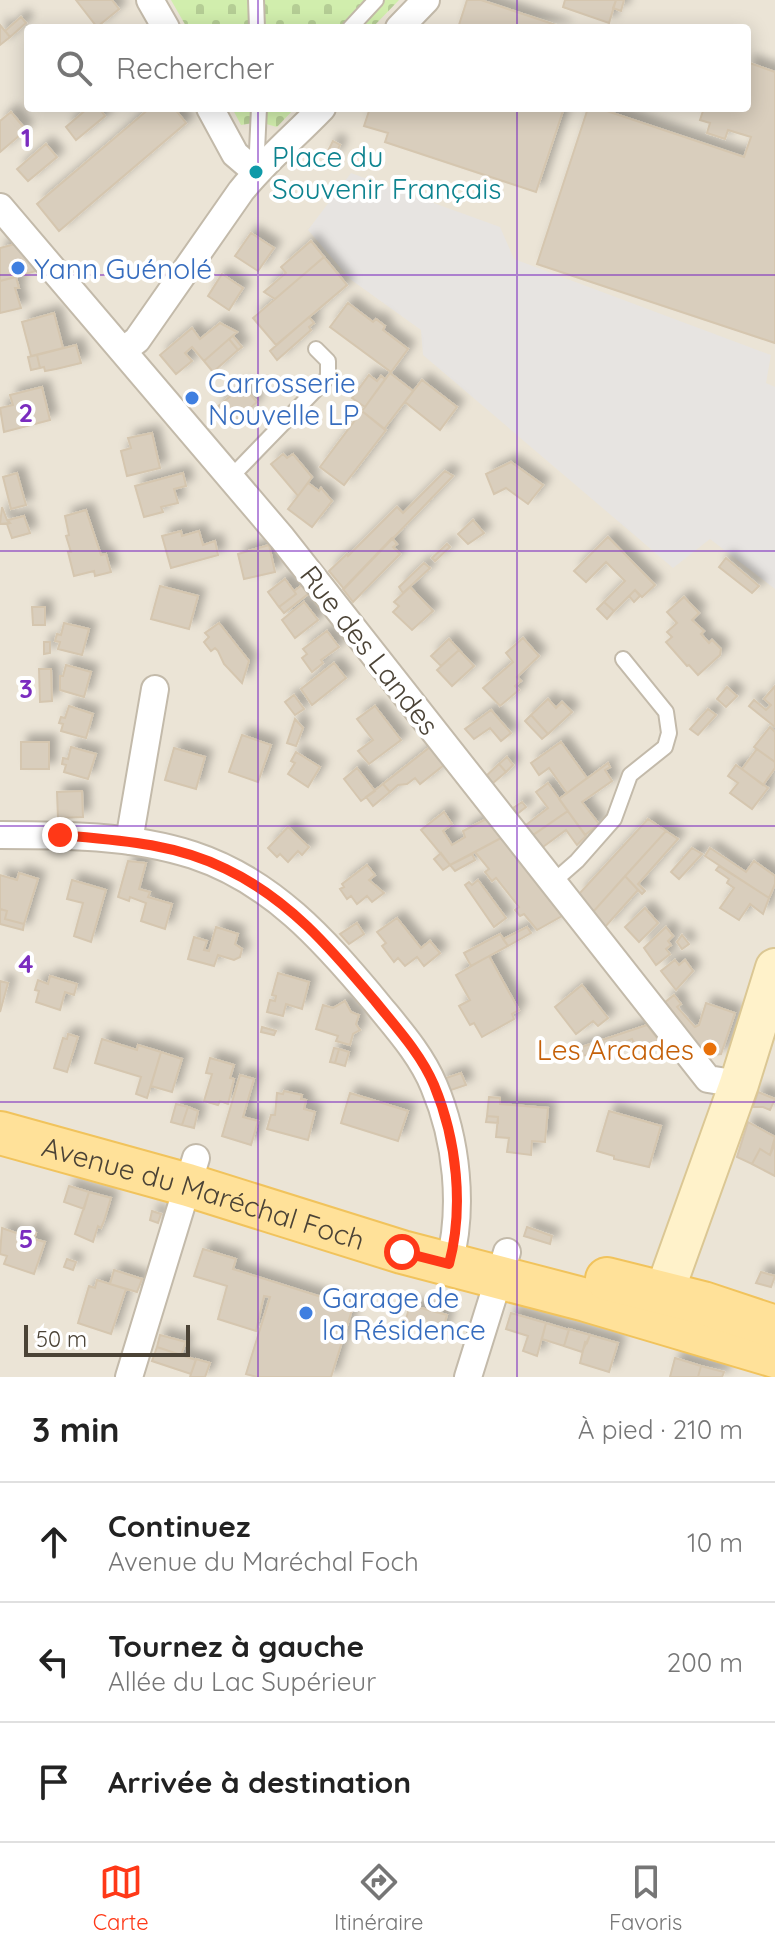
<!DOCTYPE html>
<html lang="fr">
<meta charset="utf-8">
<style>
:root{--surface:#fff;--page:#f2f2f2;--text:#222;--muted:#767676;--line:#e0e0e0;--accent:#ff3817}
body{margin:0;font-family:Quicksand,sans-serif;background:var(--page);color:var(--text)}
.scale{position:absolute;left:24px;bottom:20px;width:166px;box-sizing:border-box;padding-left:8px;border:4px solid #4b4336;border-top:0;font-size:22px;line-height:28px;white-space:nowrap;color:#4b4336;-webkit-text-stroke:6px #fff;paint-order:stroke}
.stop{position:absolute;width:24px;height:24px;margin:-18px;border:6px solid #ff3817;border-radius:50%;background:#fff}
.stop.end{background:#ff3817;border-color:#fff;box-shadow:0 2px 8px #0008}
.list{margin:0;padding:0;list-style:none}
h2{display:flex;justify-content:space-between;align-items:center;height:104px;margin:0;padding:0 32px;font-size:34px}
h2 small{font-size:26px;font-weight:400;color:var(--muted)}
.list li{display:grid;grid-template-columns:52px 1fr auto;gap:24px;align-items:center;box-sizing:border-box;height:120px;padding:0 32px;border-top:2px solid var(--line)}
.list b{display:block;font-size:30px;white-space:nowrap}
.list p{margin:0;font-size:26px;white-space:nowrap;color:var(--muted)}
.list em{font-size:26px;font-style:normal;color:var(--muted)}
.icon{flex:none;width:44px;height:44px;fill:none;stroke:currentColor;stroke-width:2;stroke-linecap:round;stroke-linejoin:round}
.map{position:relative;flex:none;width:775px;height:1377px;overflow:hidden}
.search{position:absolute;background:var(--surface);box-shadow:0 4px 20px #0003;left:24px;right:24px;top:24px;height:88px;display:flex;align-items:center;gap:20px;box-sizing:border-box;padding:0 28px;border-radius:8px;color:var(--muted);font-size:30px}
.sheet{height:464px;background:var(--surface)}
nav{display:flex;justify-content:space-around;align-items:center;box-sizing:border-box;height:112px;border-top:2px solid var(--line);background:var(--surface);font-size:22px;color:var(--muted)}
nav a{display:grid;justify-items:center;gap:4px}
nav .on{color:var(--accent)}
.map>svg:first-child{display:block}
.residential{fill:#ebe4d6;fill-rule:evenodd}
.cemetery{fill:url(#cemetery-stones)}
.parking{fill:#e7e4e1}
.building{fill:#d9cebd;stroke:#d5c6af;stroke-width:2;filter:url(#shadow)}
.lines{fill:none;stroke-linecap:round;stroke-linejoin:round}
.lane-casing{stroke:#c3baaa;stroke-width:18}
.street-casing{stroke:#c3baaa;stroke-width:30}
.secondary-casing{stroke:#dbc794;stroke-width:42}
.primary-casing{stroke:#f1c35c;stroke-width:46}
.lane{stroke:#fff;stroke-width:14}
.street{stroke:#fff;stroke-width:26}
.secondary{stroke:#fff2ca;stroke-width:38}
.primary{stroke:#ffe199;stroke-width:42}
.route{stroke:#ff3817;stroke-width:10}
.grid{fill:none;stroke:#7b2cbf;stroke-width:2;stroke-opacity:0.55}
.culture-dot{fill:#0f9aa8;stroke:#fff;stroke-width:3}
.shop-dot{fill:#3f7fe0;stroke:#fff;stroke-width:3}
.food-dot{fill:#e8710a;stroke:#fff;stroke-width:3}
.labels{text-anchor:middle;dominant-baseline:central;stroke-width:8;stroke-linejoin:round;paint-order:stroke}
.culture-label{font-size:28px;fill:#0d838f;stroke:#fff;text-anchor:start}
.shop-label{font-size:28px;fill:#366cbe;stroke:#fff;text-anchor:start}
.street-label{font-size:28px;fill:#4b4336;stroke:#fff}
.food-label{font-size:28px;fill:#c56008;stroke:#fff;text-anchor:end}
.grid-label{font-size:26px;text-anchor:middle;font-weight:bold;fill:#7b2cbf;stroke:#fff;stroke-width:8;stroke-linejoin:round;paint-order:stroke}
</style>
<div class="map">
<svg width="775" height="1377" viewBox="0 0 775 1377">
<defs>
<pattern id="cemetery-stones" width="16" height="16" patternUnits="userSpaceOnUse" patternTransform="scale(2)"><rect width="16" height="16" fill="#d1eead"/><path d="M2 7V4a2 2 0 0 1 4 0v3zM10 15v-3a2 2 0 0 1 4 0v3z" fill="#b5cd95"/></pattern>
<filter id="shadow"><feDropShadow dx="7" dy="-7" stdDeviation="4" flood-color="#0004"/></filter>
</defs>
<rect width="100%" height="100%" fill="#f6f2e9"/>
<path class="residential" d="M0,0H775V1377H0ZM28,28H747V108H28Z"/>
<path class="cemetery" d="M171,0H399L372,28H187Z
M232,108H295L277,127L259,122L241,125Z"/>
<path class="parking" d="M351,173L500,227L514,259L771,355L766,383L775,387V589L710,539L673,568L423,355L421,330L350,279L308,230Z"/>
<path class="building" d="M76,0H112L119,9L97,27Z
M467,0H481L565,28H458Z
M565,0H616L609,23L563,7Z
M616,0H624L621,11L613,8Z
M21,17L26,23L10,37L5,31Z
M0,25L10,37L0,45Z
M747,62L775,72V343L537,264L588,108H598L744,157L751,137L728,130L725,139L707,133L710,123L700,120L704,108H747Z
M88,108H99L105,116L76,140L66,127Z
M150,108H174L186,123L59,231L37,204Z
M370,108H564L536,192L385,142L388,133L364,126Z
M11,112L26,130L0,152V121Z
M333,141L340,145L334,157L327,153Z
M46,144L57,157L28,181L17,169Z
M251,233L274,248L258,271L235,256Z
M311,241L324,257L275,299L264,292L286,273L281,267Z
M15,244L36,271L0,281V248Z
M324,257L347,285L276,345L253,318Z
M222,274L243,288L229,310L208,296Z
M16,277L19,288H15L21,308L0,313V281Z
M348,303L373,322L376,319L385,326L383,330L408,349L391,372L330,327Z
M54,313L63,348L31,356L22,322Z
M309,317L314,323L309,327L311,330L277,360L270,351Z
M220,323L237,332L204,361L192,347L185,353L192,361L176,374L160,355L192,328L200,339Z
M233,336L242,347L238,350L229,339Z
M229,339L238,350L213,372L204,361Z
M76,345L81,363L56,369L45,371L44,367L40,368L37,355Z
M37,355L40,368L31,370L28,357Z
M390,373L413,391L384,429L362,411Z
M369,375L377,381L381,376L385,379L365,407L352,398Z
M422,380L457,407L440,430L405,402Z
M243,386L257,402L231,426L216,408Z
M42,387L50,420L4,432L0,408L13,405L10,395Z
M362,411L386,430L344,485L320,467Z
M152,433L160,468L127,476L121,451L131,448L128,438Z
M283,454L287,458L293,454L312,477L298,496L271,464Z
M511,462L543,485L528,504L506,488L494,494L486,474Z
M445,471L453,476L344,589L329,571L347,554L348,556L397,507L403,513Z
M17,473L26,505L11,509L3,477Z
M183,473L186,486L174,489L178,503L161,507L163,512L144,517L135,486Z
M308,483L319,491L321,488L332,501L312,527L288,509Z
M2,507L7,520L10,523L0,524Z
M86,510L101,555L106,554L111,572L95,576L94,571L74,576L68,552H71L66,536L69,535L65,516Z
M24,516L30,533L12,538L7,524L10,523L8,520Z
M473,520L484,533L468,544L458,534Z
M181,531L182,536L199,531L203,545L215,541L218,555L171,568L162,536Z
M608,537L655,585L642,597L635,590L614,611L604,602L625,581L606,562L586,582L574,571Z
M392,538L397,544L393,547L400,554L353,602L343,589Z
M447,544L450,547L435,561L432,558Z
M269,545L275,572L244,579L238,554Z
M726,558L759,586L752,593L719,567Z
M424,563L430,568L403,593L399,587Z
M285,579L296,594L279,607L268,592Z
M306,582L313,590L284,613L279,607L296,594L294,591Z
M160,586L198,596L189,629L151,619Z
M410,587L433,611L412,630L393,612L399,606L394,602Z
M635,590L640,596L634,602L629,596Z
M684,597L699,613L692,620L704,631L701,634L709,643L712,640L721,649L720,655L698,675L689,665L687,666L666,642L672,637L667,632L677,623L667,612Z
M304,602L318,620L295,638L282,620Z
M604,602L614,611L607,619L597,609Z
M32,607H45V625H33Z
M64,623L89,629L82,655L58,649L60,642L55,641L57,634L61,635Z
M219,623L249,661L242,683L224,664L218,651L215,648L211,651L204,642L209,637L205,633Z
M327,631L339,647L321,660L323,663L312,672L302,658L307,654L303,649Z
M523,638L539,656L517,677L521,681L515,686L519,690L500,706L483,688L513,662L506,653Z
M449,639L459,650L441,666L431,656Z
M44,642H50V653L44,654Z
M459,650L474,666L452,686L437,670Z
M334,663L346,678L312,705L301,689Z
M66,665L91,672L84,697L60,690V676H63Z
M39,669H51L52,701L40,702Z
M775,686V727L749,706L754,700L766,710L771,705L764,699Z
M727,687L737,696L726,707L717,699Z
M294,695L304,709L295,715L285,702Z
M548,699L556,708L562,702L572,712L548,734L531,715Z
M69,706L93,714L86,738L61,731L63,724L59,723L61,717L65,718Z
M375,706L401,740L369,764L358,751L373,740L357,719Z
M708,709L716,715L698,735L690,729Z
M491,710L511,733L501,741L490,728L474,739L465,729Z
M531,715L548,734L542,739L525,721Z
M295,719L303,728L296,746L287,743Z
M770,727L775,732V762L754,747Z
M242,735L271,745L258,782L229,772Z
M21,742H49V769H21Z
M561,742L587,778L567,793L549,768L539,775L531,763Z
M71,747L96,754L88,779L64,772L66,765L62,764L63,758L68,759Z
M430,747L444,765L420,784L415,778L407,784L398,785L390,792L383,784Z
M174,748L205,757L196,789L165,780Z
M757,749L775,762V768L763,785L742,769Z
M296,752L320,767L308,787L288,774L295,763L291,761Z
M507,757L513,765L506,772L499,764Z
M608,763L610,767L605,770L612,781L582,802L599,824L585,835L559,799Z
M499,764L506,772L493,783L487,775Z
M736,765L768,788L752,809L730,793L738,783L728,776Z
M357,768L375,791L361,801L344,779Z
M548,783L568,811L533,835L526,825L548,808L536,792Z
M383,784L390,792L373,806L366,797Z
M82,791L83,817L58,818L57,792Z
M522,802L526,807L517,814L513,808Z
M568,811L586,836L577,845L566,830L543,847L533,835Z
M444,812L452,824L443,831L452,845L465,837L463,831L486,819L501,838L450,865L421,830Z
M648,819L666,831L593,912L579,894Z
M288,827L309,847L302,855L298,851L288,862L280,854L277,857L268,848Z
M666,831L678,839L638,884L645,891L642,894L625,876Z
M501,838L505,843L562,916L537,930L524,914L520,916L515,910L519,907L496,878L492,881L485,872L489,869L475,852Z
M692,848L702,854L679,879L671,872Z
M710,848L746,872L754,861L775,876V884L769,898L705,856Z
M441,853L450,865L443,870L434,859Z
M472,854L475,860L455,871L450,865Z
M128,861L146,863L139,889L150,892L148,897L172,904L165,929L141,921L146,903L130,897L129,901L118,897Z
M367,865L375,875L369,880L384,893L372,902L367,896L357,904L351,896L347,899L340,889L344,887L342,884Z
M719,866L769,898L763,914L750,904L739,920L720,908L734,888L727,883L729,879L716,870Z
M19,873L38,879L24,924L5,919L7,911L0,909V875L17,880Z
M625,876L638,890L605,927L593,912Z
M72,880L106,890L91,942L74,936L83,903L67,899Z
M478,880L506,918L494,927L465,885L469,882L472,885Z
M645,908L658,923L639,942L625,927Z
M0,909L7,911L5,919L24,924L23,930L0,924Z
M397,918L421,948L430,941L440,953L424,966L417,957L405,966L398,958L394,962L382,946L386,943L377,932Z
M357,923L364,934L349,944L340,934Z
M216,927L238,934L235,944L242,949L240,957L234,960L218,955L214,966L188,959L194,937L207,941L204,950L209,951Z
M527,927L531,933L508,946L503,939Z
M666,927L673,936L668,941L671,945L666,949L670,954L656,965L644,948Z
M500,934L508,946L471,966L464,953Z
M682,935L689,944L682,949L677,942Z
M489,956L519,1010L512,1014L514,1019L482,1037L474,1023L470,1025L459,1006L470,1000L456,975Z
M675,960L679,965L685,960L693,971L676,990L661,971Z
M278,973L309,982L302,1009L286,1004L283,1016L267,1012L270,1000L275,1001L276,996L272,995Z
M50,976L77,984L74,995L65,992L60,1010L36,1002L39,991L35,990L38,980L48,984Z
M0,981L8,983L0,1012Z
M582,985L608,1018L598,1026L593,1021L576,1034L555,1007Z
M674,995L681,1004L677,1007L695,1027L699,1025L706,1003L735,1013L721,1054L705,1056L664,1003Z
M345,1001L351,1012L359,1015L356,1024L360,1030L353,1034L350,1045L336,1041L338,1036L316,1029L323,1005L333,1008Z
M647,1025L660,1042L637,1050L632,1039L627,1041L625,1045L605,1052L603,1046L600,1047L599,1041Z
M262,1027L276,1031L274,1035L261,1032Z
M68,1034L78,1037L67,1072L54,1068L63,1038L67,1039Z
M102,1039L137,1050L138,1045L161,1052L147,1098L136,1094L141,1077L95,1063Z
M599,1041L601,1050L570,1060L567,1052Z
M334,1048L339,1049L335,1063L330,1062Z
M339,1049L349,1052L345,1066L335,1063Z
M161,1052L182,1059L172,1092L151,1086Z
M210,1058L234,1065L230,1078L234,1079L228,1104L220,1101L218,1105L204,1101L212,1074L206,1073Z
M461,1073L466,1085L445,1092L440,1080Z
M240,1075L254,1079L243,1117L258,1121L251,1145L222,1136Z
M284,1091L302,1095L301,1099L306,1100L304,1109L315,1112L308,1140L267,1129L271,1115H275L277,1093L283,1094Z
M758,1092L775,1099L770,1110L763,1107H753Z
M350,1093L408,1111L398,1141L341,1123Z
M489,1097L500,1098V1104L548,1108L545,1142L532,1141L531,1155L507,1152L509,1138L496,1137L498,1117L487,1116Z
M176,1104L188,1107L182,1125L171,1122Z
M188,1107L198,1111L194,1128L182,1125Z
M609,1111L661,1126L649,1167L614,1159V1156L597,1151Z
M487,1116L498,1117V1123L486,1122Z
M748,1122L775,1137L770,1155L760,1149L752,1164L737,1157Z
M775,1143V1176L752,1164L760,1149L770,1155Z
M69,1186L89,1192L84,1209L64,1202Z
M89,1192L111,1198L104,1221L101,1228L98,1226L93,1242L75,1234Z
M152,1211L161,1214L158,1223L150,1220Z
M527,1227L552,1236L550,1244L524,1236Z
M2,1228L25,1236L29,1229L36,1233L34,1239L45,1242L34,1274L4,1264L7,1256L0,1254Z
M203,1249L236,1259L233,1269L353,1307L331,1377H257L246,1374L270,1297L264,1296L256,1331L218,1319L227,1286L194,1276Z
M67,1259L76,1262L73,1270L64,1267Z
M114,1270L142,1279L137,1292L110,1284Z
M761,1272L775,1276L771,1287L756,1283Z
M97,1280L126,1289L111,1334L78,1323L89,1286L95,1288Z
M410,1305L447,1315L440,1338L404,1326Z
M511,1313L546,1323L537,1356L523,1351L528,1336L506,1329Z
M546,1323L569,1330L564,1346L542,1339Z
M569,1329L590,1335L582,1352L564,1346Z
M160,1335L186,1342L181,1355L157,1347Z
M590,1335L618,1343L609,1372L580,1363L585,1342L587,1343Z
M157,1347L196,1360L191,1374L152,1361Z
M675,1358L701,1366L698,1377H670Z
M196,1359L210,1363L205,1377H190Z
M701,1366L724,1372L722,1377H698Z"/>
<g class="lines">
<defs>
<path id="lane" d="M256,0L257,28
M350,28L376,0
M256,172L259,108
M231,477L328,377V361L316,349
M553,882L577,861L614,819L630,775L665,747L669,733L666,712L623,659"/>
<path id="street" d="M150,0L166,28
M399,28L426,0
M210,108L235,154L256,172
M0,207L282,538L708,1079L739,1084
M124,350L137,340L241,191C265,161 295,136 322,108
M0,835C64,835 131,835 193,855C272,881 324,940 375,1001C396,1027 421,1054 434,1086C457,1140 464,1208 449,1264
M129,841L155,689
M129,1377L196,1158
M468,1377L507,1252"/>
<path id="secondary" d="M654,1321L739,1084L775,968"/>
<g id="primary">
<path id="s1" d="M0,1133L188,1185L402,1252L586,1300L775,1356"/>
<path d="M607,1279L703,1303L775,1327"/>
</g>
</defs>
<use href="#lane" class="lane-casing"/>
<use href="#street" class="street-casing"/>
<use href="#secondary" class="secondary-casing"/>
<use href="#primary" class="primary-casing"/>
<use href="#lane" class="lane"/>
<use href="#street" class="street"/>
<use href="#secondary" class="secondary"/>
<use href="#primary" class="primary"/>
</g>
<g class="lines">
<path class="route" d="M60,835C117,840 174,843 226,869C289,899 331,949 375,1001C396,1027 421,1054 434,1085C457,1140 464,1208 449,1264L402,1252"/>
</g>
<path class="grid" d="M258,0V28M517,0V28M258,108V1377M517,108V1377M0,275H775M0,551H775M0,826H775M0,1102H775"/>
<circle class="culture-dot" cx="256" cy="172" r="8"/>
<g class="shop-dot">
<circle cx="18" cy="268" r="8"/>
<circle cx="192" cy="398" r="8"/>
<circle cx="306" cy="1313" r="8"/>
</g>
<circle class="food-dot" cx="710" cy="1049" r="8"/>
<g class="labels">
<g class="culture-label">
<text x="272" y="156">Place du<tspan x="272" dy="32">Souvenir Français</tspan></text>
</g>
<g class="shop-label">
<text x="34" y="268">Yann Guénolé</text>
<text x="208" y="382">Carrosserie<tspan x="208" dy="32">Nouvelle LP</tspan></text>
<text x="322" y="1297">Garage de<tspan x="322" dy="32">la Résidence</tspan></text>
</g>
<g class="street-label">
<text transform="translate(370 650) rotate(52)">Rue des Landes</text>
<text stroke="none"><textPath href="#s1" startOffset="212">Avenue du Maréchal Foch</textPath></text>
</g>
<g class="food-label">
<text x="694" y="1049">Les Arcades</text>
</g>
</g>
<g class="grid-label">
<text x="26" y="147">1</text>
<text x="26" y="422">2</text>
<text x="26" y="698">3</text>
<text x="26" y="973">4</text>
<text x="26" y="1248">5</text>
</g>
</svg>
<div class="scale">50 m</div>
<div class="stop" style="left:402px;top:1252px"></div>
<div class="stop end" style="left:60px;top:835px"></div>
<div class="search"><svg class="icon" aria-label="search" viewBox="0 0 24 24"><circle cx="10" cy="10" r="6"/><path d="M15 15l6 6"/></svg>Rechercher</div>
</div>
<section class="sheet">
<h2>3 min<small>À pied · 210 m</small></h2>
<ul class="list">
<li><svg class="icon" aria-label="ahead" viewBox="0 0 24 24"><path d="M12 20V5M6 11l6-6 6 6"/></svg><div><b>Continuez</b><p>Avenue du Maréchal Foch</p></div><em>10 m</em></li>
<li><svg class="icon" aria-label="left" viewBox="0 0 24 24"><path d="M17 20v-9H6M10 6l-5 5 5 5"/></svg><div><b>Tournez à gauche</b><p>Allée du Lac Supérieur</p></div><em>200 m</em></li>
<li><svg class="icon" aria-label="arrive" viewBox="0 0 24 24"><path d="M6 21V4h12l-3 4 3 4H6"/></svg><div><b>Arrivée à destination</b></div></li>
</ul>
</section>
<nav>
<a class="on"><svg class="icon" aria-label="map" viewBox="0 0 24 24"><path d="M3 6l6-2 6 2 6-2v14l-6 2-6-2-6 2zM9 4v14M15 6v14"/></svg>Carte</a>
<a><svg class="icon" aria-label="directions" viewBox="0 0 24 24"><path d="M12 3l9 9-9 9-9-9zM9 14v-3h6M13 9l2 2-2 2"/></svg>Itinéraire</a>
<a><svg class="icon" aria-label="saved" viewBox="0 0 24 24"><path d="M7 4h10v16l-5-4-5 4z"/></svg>Favoris</a>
</nav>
